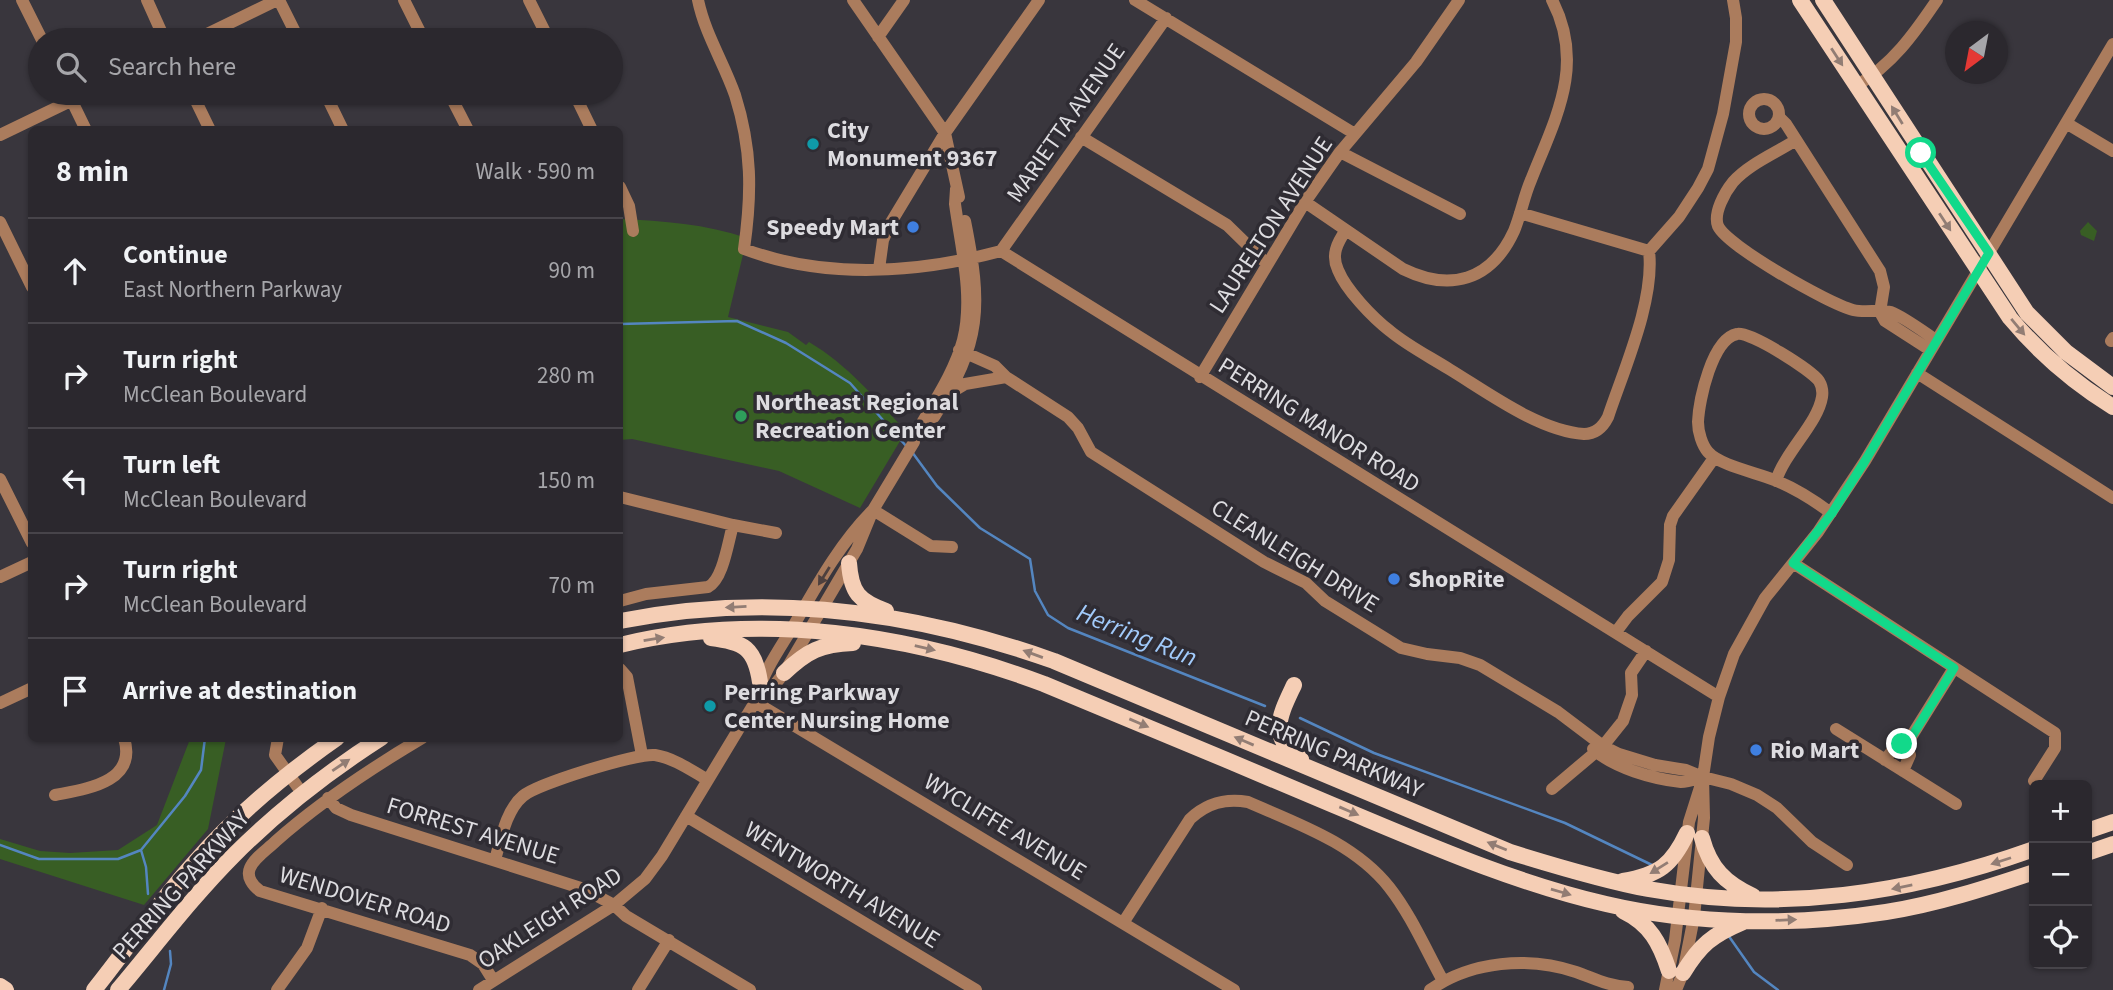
<!DOCTYPE html>
<meta charset="utf-8">
<style>
:root{--surface:#2b282e;--page:#37343a;--text:#f1f3f6;--muted:#a6a6aa;--line:#47444a}
body{margin:0;font-family:"Source Sans 3",sans-serif;background:var(--page);color:var(--text)}
.controls{position:absolute;right:21px;bottom:21px;display:grid;overflow:hidden;border-radius:10px;box-shadow:0 2px 5px #0004}
.controls button{width:63px;height:63px;display:grid;place-items:center;padding:0;border:0;border-bottom:2px solid var(--line);background:var(--surface);color:var(--text);font:35px sans-serif}
.compass{position:absolute;left:1945px;top:21px;width:63px;height:63px;border-radius:50%;background:var(--surface);box-shadow:0 2px 5px #0004;rotate:212deg}
.stop{position:absolute;width:21px;height:21px;margin:-16px;border:5px solid #12d98a;border-radius:50%;background:#fff}
.stop.end{background:#12d98a;border-color:#fff;box-shadow:0 2px 7px #0008}
.list{margin:0;padding:0;list-style:none}
h2{display:flex;justify-content:space-between;align-items:center;height:91px;margin:0;padding:0 28px;font-size:30px}
h2 small{font-size:23px;font-weight:400;color:var(--muted)}
.list li{display:grid;grid-template-columns:46px 1fr auto;gap:21px;align-items:center;box-sizing:border-box;height:105px;padding:0 28px;border-top:2px solid var(--line)}
.list b{display:block;font-size:26px;white-space:nowrap}
.list p{margin:0;font-size:23px;white-space:nowrap;color:var(--muted)}
.list em{font-size:23px;font-style:normal;color:var(--muted)}
.icon{flex:none;width:38px;height:38px;fill:none;stroke:currentColor;stroke-width:2;stroke-linecap:round;stroke-linejoin:round}
.map{position:relative;flex:none;width:2113px;height:990px;overflow:hidden}
.search{position:absolute;background:var(--surface);box-shadow:0 2px 5px #0004;left:28px;top:28px;width:595px;height:77px;display:flex;align-items:center;gap:18px;box-sizing:border-box;padding:0 24px;border-radius:38px;color:var(--muted);font-size:26px}
.panel{position:absolute;background:var(--surface);box-shadow:0 2px 5px #0004;left:28px;top:126px;width:595px;height:616px;border-radius:10px}
.map>svg:first-child{display:block}
.green{fill:#385e24}
.lines{fill:none;stroke-linecap:round;stroke-linejoin:round}
.stream{stroke:#5486c0;stroke-width:2.5}
.minor{stroke:#ab7c5d;stroke-width:12}
.major{stroke:#f5ceb5;stroke-width:16}
.oneway{fill:#927d74}
.oneway2{fill:#4e403e}
.route{stroke:#12d98a;stroke-width:9}
.culture-dot{fill:#0f9aa8;stroke:#2f2c33;stroke-width:2.5}
.shop-dot{fill:#3f7fe0;stroke:#2f2c33;stroke-width:2.5}
.leisure-dot{fill:#2e9e5b;stroke:#2f2c33;stroke-width:2.5}
.labels{text-anchor:middle;dominant-baseline:central;stroke-width:7;stroke-linejoin:round;paint-order:stroke}
.street-label{font-size:24px;fill:#dddce0;stroke:#2f2c33}
.poi-label{font-size:24px;font-weight:bold;fill:#dddce0;stroke:#2f2c33;text-anchor:start}
.water-label{font-size:26px;font-style:italic;fill:#a1cafa;stroke:#2f2c33}
</style>
<div class="map">
<svg width="2113" height="990" viewBox="0 0 2113 990">
<rect width="100%" height="100%" fill="#39363d"/>
<path class="green" d="M620,219C663,221 706,224 747,238L728,317L788,332L806,345L809,342C848,365 876,399 906,431L860,508L779,471L632,439L620,440Z
M2088,222L2097,231L2094,241L2081,235L2080,231Z
M190,739H226L208,829L144,905L0,859V839L40,851L70,853L118,850L157,825Z"/>
<g class="lines">
<path class="stream" d="M620,324L737,321L786,343L850,383L907,447
M912,452L937,486L980,528L1030,559L1035,591L1048,615L1068,628L1265,706
M1300,718L1374,753L1565,823L1652,865
M0,845L39,859H118L141,850L185,796L201,770L205,738
M141,850L146,867L148,894
M1728,935L1754,972L1778,990
M164,990L171,964L170,951"/>
<path class="minor" d="M22,0L42,40
M147,0L165,40
M279,0L299,40
M404,0L424,40
M529,0L549,40
M698,0C705,34 724,63 735,95C752,149 752,193 744,249C826,280 919,273 1001,251
M853,0L945,133L959,197
M1135,0L1355,134
M878,37L904,0
M195,40L277,0
M1856,86C1892,65 1914,34 1937,0
M192,93L210,130
M325,93L343,130
M449,93L468,130
M574,93L592,130
M69,95L86,130
M1749 114a15 15 0 1 1 30 0a15 15 0 1 1-30 0Z
M1779,117L1786,124L1880,271L1884,287L1880,312L1885,321L1930,350
M2066,123L2113,151
M0,135L87,93
M1081,137L1227,225L1267,264
M1796,140C1776,153 1749,164 1733,182C1725,192 1713,213 1718,226C1727,246 1829,304 1853,310C1865,313 1879,309 1891,312C1904,317 1924,332 1936,340
M1340,152L1460,214
M620,187L629,206L633,231
M1305,202L1403,269C1450,292 1491,281 1514,231C1521,214 1524,196 1531,180C1555,119 1586,65 1552,0
M1520,213L1649,251
M0,222L32,287
M1346,230C1337,243 1331,255 1338,270C1346,290 1373,318 1390,331C1408,346 1430,357 1449,369C1487,392 1539,431 1584,434C1596,434 1603,427 1608,417C1624,369 1655,300 1649,251L1679,217L1698,188L1708,169L1723,114L1736,42V18L1733,0
M1001,251L1719,697
M1001,251L1166,18
M879,269L883,240L890,224L945,133L1039,0
M2111,341L2113,338
M959,350L995,366L1006,377L1068,417L1078,428L1091,452L1264,562L1306,583L1325,601L1401,648L1427,654L1460,658L1480,665L1558,712L1603,746L1619,754L1655,765L1686,770L1703,777L1731,784L1757,795L1777,808L1812,842L1847,865
M1917,373L2113,498
M1200,377L1305,202L1340,152L1416,62L1459,0
M950,393L965,384L1006,377
M934,417C982,342 982,306 965,221
M0,479L32,543
M1776,481C1785,452 1818,423 1822,397C1823,391 1822,386 1819,381C1811,370 1750,331 1737,334C1712,339 1699,400 1698,422C1698,432 1702,445 1708,452C1720,466 1759,473 1777,481C1796,489 1815,501 1831,513
M620,497L733,525L776,533
M873,510L931,546L952,547
M1793,563L2055,733V748L2034,781
M0,577L32,562
M620,601L646,594L708,587C723,580 728,542 733,525
M1616,632L1628,616L1662,582L1669,560L1670,525L1673,516L1714,458
M620,669L627,677L642,755
M755,701L773,687L784,673L857,549L873,510L914,442V437C931,406 954,374 963,340C974,297 961,248 955,204L956,189
M755,702L1234,990
M0,703L30,689
M1836,729L1956,804
M278,738L275,755L302,793
M422,738C370,769 321,801 276,841C268,849 254,858 250,868C246,877 253,886 260,891L470,955L483,964L493,980
M1593,749C1614,768 1653,779 1681,782C1688,782 1696,779 1703,777
M1885,760L1896,746L1906,745L1954,668
M1903,771L1910,755L1906,745
M1552,789L1603,746L1623,721L1632,695L1631,673L1646,651
M55,795C85,789 138,783 124,738
M328,798L336,808L351,815L584,889L614,905L626,916L750,990
M686,816L976,990
M495,860C501,839 506,810 523,796C537,784 636,753 655,755C674,758 692,771 708,780
M1123,923L1190,819C1207,803 1225,798 1248,802C1298,824 1354,843 1389,887C1411,915 1426,950 1443,981
M277,990L307,948L322,908
M479,990L614,905L645,879L662,856L755,702C762,673 779,650 794,625C817,585 840,543 873,510
M638,990L669,940
M1430,990C1471,961 1529,956 1576,972C1596,979 1605,985 1628,987
M1665,990L1675,940L1689,822L1702,781
M1676,990L1683,973L1694,917L1704,818L1703,777L1709,737L1719,697L1734,654L1765,598L1818,532L1865,461L2113,44"/>
<path class="major" d="M1800,0L2010,318C2040,354 2073,382 2113,407
M1823,0L2027,313L2066,352L2113,387
M849,563C851,593 859,601 886,611
M620,621C766,592 914,611 1054,661L1510,852C1555,866 1601,880 1648,889C1781,913 1908,894 2034,849
M711,638C744,642 755,648 760,682
M620,645C760,611 911,634 1044,684C1140,724 1237,764 1333,805C1422,842 1511,882 1606,904C1696,925 1795,926 1886,912C1937,904 1986,888 2034,872
M784,673C807,651 821,644 853,643
M1294,685C1280,715 1267,737 1301,759
M2087,831L2113,822
M1702,838C1710,868 1725,883 1753,896
M2087,853L2113,844
M1623,881C1659,875 1672,865 1687,833
M1623,911C1650,924 1660,943 1669,971
M1683,973C1700,945 1712,935 1743,922
M0,986L6,990
M94,990C127,949 157,904 193,864C235,816 284,775 337,738
M118,990C156,945 192,897 234,855C279,810 328,772 381,738"/>
</g>
<defs><path id="oneway-solid" d="M-6-.8H1V-3.2L6.5 0L1 3.2V.8H-6Z" transform="scale(1.75)"/></defs>
<g class="oneway">
<use href="#oneway-solid" transform="translate(1837 57) rotate(57)"/>
<use href="#oneway-solid" transform="translate(1897 115) rotate(-122)"/>
<use href="#oneway-solid" transform="translate(1945 222) rotate(57)"/>
<use href="#oneway-solid" transform="translate(2018 327) rotate(50)"/>
<use href="#oneway-solid" transform="translate(736 607) rotate(177)"/>
<use href="#oneway-solid" transform="translate(654 639) rotate(-9)"/>
<use href="#oneway-solid" transform="translate(925 648) rotate(13)"/>
<use href="#oneway-solid" transform="translate(1033 654) rotate(-160)"/>
<use href="#oneway-solid" transform="translate(1139 723) rotate(23)"/>
<use href="#oneway-solid" transform="translate(1244 741) rotate(-157)"/>
<use href="#oneway-solid" transform="translate(341 765) rotate(-34)"/>
<use href="#oneway-solid" transform="translate(1349 811) rotate(23)"/>
<use href="#oneway-solid" transform="translate(1497 846) rotate(-158)"/>
<use href="#oneway-solid" transform="translate(2001 861) rotate(162)"/>
<use href="#oneway-solid" transform="translate(1659 868) rotate(148)"/>
<use href="#oneway-solid" transform="translate(1902 887) rotate(169)"/>
<use href="#oneway-solid" transform="translate(1561 892) rotate(16)"/>
<use href="#oneway-solid" transform="translate(1786 920) rotate(-2)"/>
</g>
<use class="oneway2" href="#oneway-solid" transform="translate(824 576) rotate(122)"/>
<g class="lines">
<path class="route" d="M1902,744L1906,746L1954,668L1793,563L1832,513L1865,461L1989,253L1921,153"/>
</g>
<g class="culture-dot">
<circle cx="813" cy="144" r="7"/>
<circle cx="710" cy="706" r="7"/>
</g>
<g class="shop-dot">
<circle cx="913" cy="227" r="7"/>
<circle cx="1394" cy="579" r="7"/>
<circle cx="1756" cy="750" r="7"/>
</g>
<circle class="leisure-dot" cx="741" cy="416" r="7"/>
<g class="labels">
<g class="street-label">
<text transform="translate(1066 123) rotate(-55)">MARIETTA AVENUE</text>
<text transform="translate(1271 225) rotate(-57)">LAURELTON AVENUE</text>
<text transform="translate(1319 425) rotate(32)">PERRING MANOR ROAD</text>
<text transform="translate(1295 556) rotate(32)">CLEANLEIGH DRIVE</text>
<text transform="translate(1334 754) rotate(23)">PERRING PARKWAY</text>
<text transform="translate(1005 827) rotate(31)">WYCLIFFE AVENUE</text>
<text transform="translate(473 831) rotate(17)">FORREST AVENUE</text>
<text transform="translate(181 885) rotate(-48)">PERRING PARKWAY</text>
<text transform="translate(842 885) rotate(31)">WENTWORTH AVENUE</text>
<text transform="translate(365 900) rotate(17)">WENDOVER ROAD</text>
<text transform="translate(550 918) rotate(-33)">OAKLEIGH ROAD</text>
</g>
<g class="poi-label">
<text x="827" y="130">City<tspan x="827" dy="28">Monument 9367</tspan></text>
<text x="899" y="227" text-anchor="end">Speedy Mart</text>
<text x="755" y="402">Northeast Regional<tspan x="755" dy="28">Recreation Center</tspan></text>
<text x="1408" y="579">ShopRite</text>
<text x="724" y="692">Perring Parkway<tspan x="724" dy="28">Center Nursing Home</tspan></text>
<text x="1770" y="750">Rio Mart</text>
</g>
<g class="water-label">
<text transform="translate(1137 635) rotate(22)">Herring Run</text>
</g>
</g>
</svg>
<div class="controls">
<button>+</button>
<button>−</button>
<button><svg class="icon" aria-label="locate" viewBox="0 0 24 24"><circle cx="12" cy="12" r="6"/><path d="M12 2v4M12 18v4M2 12h4M18 12h4"/></svg></button>
</div>
<svg class="compass" viewBox="-18 -18 36 36"><path d="M0-13l5 13h-10z" fill="#e53935"/><path d="M0 13l5-13h-10z" fill="#a6a6aa"/></svg>
<div class="stop" style="left:1921px;top:153px"></div>
<div class="stop end" style="left:1902px;top:744px"></div>
<div class="search"><svg class="icon" aria-label="search" viewBox="0 0 24 24"><circle cx="10" cy="10" r="6"/><path d="M15 15l6 6"/></svg>Search here</div>
<section class="panel">
<h2>8 min<small>Walk · 590 m</small></h2>
<ul class="list">
<li><svg class="icon" aria-label="ahead" viewBox="0 0 24 24"><path d="M12 20V5M6 11l6-6 6 6"/></svg><div><b>Continue</b><p>East Northern Parkway</p></div><em>90 m</em></li>
<li><svg class="icon" aria-label="right" viewBox="0 0 24 24"><path d="M7 20v-9h11M14 6l5 5-5 5"/></svg><div><b>Turn right</b><p>McClean Boulevard</p></div><em>280 m</em></li>
<li><svg class="icon" aria-label="left" viewBox="0 0 24 24"><path d="M17 20v-9H6M10 6l-5 5 5 5"/></svg><div><b>Turn left</b><p>McClean Boulevard</p></div><em>150 m</em></li>
<li><svg class="icon" aria-label="right" viewBox="0 0 24 24"><path d="M7 20v-9h11M14 6l5 5-5 5"/></svg><div><b>Turn right</b><p>McClean Boulevard</p></div><em>70 m</em></li>
<li><svg class="icon" aria-label="arrive" viewBox="0 0 24 24"><path d="M6 21V4h12l-3 4 3 4H6"/></svg><div><b>Arrive at destination</b></div></li>
</ul>
</section>
</div>
